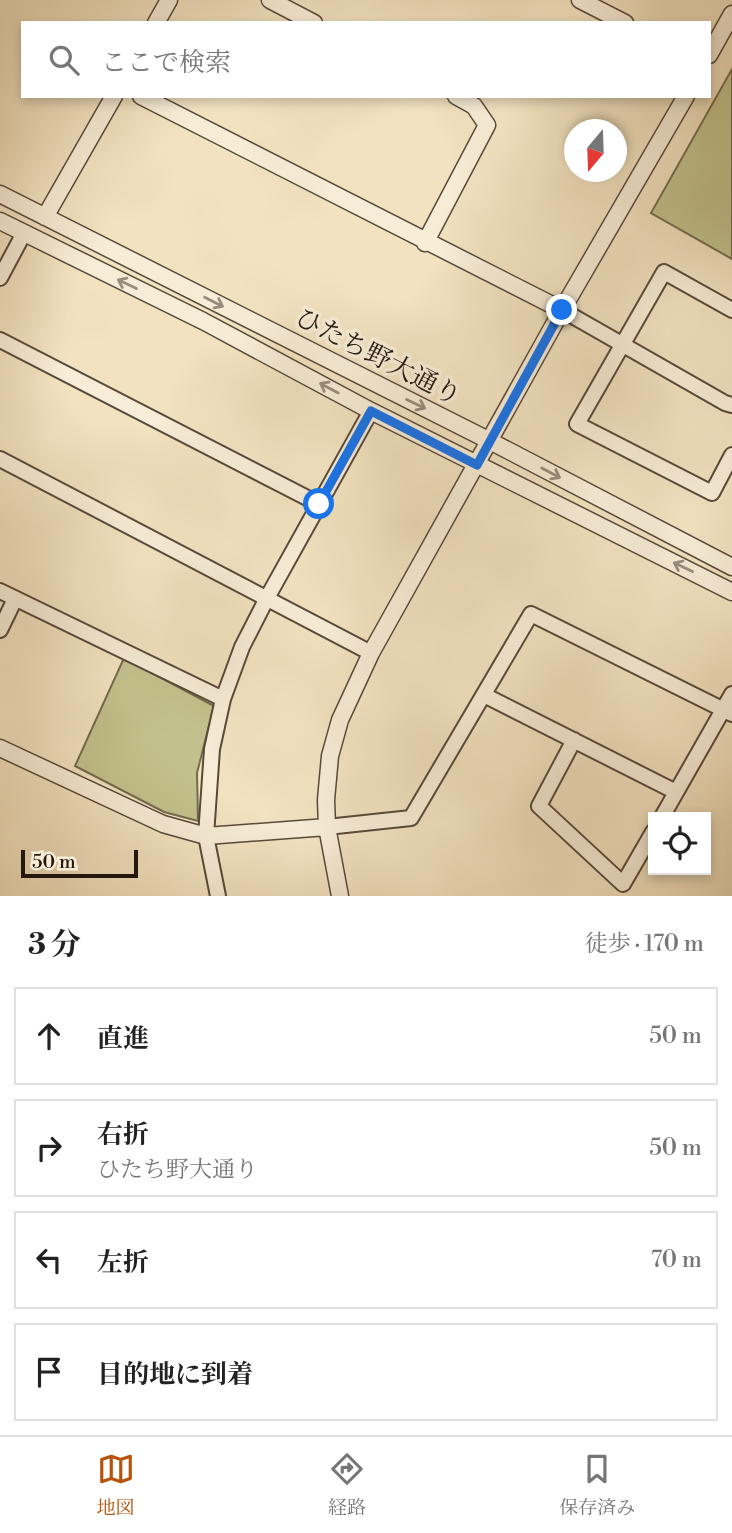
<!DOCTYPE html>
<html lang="ja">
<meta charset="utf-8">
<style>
:root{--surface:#fff;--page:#f2f2f2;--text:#222;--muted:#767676;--line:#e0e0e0;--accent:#b45309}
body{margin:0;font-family:"Libre Bodoni","Noto Serif JP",serif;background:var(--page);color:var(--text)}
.controls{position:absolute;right:21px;bottom:21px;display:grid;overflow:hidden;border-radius:0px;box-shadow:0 4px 10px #0003}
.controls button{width:63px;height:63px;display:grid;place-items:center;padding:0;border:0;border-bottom:2px solid var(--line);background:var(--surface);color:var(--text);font:35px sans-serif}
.compass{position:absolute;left:564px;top:119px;width:63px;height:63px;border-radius:50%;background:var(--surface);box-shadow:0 4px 10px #0003;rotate:199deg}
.scale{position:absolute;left:21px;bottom:18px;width:117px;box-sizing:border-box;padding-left:7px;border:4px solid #24180e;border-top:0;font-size:19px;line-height:24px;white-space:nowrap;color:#24180e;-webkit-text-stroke:5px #f7ecd6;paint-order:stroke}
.stop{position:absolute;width:21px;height:21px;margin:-16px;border:5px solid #1a73e8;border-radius:50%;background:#fff}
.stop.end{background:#1a73e8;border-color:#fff;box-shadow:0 2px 7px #0008}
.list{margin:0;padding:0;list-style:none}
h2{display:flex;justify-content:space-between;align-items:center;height:91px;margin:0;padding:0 28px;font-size:30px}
h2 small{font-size:23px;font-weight:400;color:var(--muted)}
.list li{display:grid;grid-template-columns:46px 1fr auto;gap:21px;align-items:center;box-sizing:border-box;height:98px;margin:0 14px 14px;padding:0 14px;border:2px solid var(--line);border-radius:0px}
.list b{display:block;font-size:26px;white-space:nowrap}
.list p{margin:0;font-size:23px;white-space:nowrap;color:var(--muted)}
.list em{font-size:23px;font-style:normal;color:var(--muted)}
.icon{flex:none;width:38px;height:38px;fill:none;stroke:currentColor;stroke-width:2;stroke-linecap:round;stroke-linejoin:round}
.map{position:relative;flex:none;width:732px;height:896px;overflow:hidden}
.search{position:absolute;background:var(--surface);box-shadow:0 4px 10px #0003;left:21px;right:21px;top:21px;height:77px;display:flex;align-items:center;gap:18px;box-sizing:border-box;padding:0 24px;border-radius:0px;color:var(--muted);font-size:26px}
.sheet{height:539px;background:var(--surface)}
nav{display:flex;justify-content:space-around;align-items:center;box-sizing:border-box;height:98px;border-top:2px solid var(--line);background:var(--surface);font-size:19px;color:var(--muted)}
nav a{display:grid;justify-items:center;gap:4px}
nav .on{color:var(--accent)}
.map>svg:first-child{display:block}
.green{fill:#c2c18d;stroke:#736c4e;stroke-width:2}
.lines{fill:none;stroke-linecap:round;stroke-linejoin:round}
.minor-casing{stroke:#584a3a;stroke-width:18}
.tertiary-casing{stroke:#584a3a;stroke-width:19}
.minor{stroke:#f7ecd6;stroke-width:14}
.tertiary{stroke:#f7ecd6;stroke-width:16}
.oneway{stroke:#988d7c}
.route{stroke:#1a73e8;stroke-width:9}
.labels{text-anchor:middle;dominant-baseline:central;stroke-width:7;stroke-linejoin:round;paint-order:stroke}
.street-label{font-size:26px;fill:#24180e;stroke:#f7ecd6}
</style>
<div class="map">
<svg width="732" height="896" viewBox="0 0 732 896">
<rect width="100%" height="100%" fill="#f2e2c0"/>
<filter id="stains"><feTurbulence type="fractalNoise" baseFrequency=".00286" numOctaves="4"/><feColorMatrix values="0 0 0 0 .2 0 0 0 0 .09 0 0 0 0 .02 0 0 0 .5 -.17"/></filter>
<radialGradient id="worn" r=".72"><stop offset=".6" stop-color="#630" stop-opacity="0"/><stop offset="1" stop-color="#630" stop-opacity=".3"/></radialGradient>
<path class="green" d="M732,69V259L651,213Z
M124,658L214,706L197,773L198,821L164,812L75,766Z"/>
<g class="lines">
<defs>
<path id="minor" d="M0,278L24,233
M562,310L725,403L732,405
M732,310L664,272L577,424L712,493L732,455
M0,340L319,504
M0,459L371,653
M0,591L223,699
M0,630L15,599
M484,695L676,792
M574,740L539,806L623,884L653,832
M662,817L732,694
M327,827L411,818L531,614L732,714
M218,896L206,836L212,749L223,699L242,647L267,598L371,411"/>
<path id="tertiary" d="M270,0L314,23
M580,0L625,23
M156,23L169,0
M709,55L732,14
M141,96L562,310
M0,194L490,441L732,567
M45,217L114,96
M0,221L203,321L371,411L732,592
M425,243L487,125L474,106L456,96
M0,748L163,824L206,836L327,827
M340,896L327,827L326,800L330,756L340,720L371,653L562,310L686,96"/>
</defs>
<use href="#minor" class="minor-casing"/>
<use href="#tertiary" class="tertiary-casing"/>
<use href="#minor" class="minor"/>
<use href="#tertiary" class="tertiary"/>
</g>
<defs><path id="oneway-shaft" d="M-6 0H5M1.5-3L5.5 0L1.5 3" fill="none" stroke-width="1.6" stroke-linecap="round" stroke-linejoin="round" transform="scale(1.75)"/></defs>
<g class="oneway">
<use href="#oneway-shaft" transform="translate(127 284) rotate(-154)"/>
<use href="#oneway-shaft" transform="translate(214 302) rotate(27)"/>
<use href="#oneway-shaft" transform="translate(329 388) rotate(-152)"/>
<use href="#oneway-shaft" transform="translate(416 404) rotate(26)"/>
<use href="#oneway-shaft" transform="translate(551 473) rotate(28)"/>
<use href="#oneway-shaft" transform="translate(683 567) rotate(-154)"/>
</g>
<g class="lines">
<path class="route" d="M319,504L371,411L477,465L562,310"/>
</g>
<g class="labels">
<g class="street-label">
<text transform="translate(378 357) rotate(27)">ひたち野大通り</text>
</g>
</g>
<rect width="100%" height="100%" filter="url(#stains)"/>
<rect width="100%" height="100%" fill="url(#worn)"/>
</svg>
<div class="controls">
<button><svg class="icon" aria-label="locate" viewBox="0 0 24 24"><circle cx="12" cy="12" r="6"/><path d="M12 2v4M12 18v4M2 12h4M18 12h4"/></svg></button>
</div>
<svg class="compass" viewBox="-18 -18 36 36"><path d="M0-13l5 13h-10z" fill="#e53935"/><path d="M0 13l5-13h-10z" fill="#767676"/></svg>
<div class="scale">50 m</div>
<div class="stop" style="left:319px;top:504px"></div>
<div class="stop end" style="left:562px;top:310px"></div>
<div class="search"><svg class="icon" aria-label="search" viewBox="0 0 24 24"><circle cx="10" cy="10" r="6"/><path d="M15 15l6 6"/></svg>ここで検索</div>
</div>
<section class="sheet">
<h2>3 分<small>徒歩 · 170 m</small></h2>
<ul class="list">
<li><svg class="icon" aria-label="ahead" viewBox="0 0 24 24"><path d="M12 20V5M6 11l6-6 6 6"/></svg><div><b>直進</b></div><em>50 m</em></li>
<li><svg class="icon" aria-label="right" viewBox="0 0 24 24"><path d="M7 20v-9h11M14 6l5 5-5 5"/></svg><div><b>右折</b><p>ひたち野大通り</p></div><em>50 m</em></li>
<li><svg class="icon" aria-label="left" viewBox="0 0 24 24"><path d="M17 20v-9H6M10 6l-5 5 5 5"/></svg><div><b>左折</b></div><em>70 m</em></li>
<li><svg class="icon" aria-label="arrive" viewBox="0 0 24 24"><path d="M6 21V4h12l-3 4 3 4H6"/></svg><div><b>目的地に到着</b></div></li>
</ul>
</section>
<nav>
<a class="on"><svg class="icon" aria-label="map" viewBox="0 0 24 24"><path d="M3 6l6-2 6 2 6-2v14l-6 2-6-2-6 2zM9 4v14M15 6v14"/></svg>地図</a>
<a><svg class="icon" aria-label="directions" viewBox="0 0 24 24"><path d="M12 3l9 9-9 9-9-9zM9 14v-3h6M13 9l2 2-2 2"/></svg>経路</a>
<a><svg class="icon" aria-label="saved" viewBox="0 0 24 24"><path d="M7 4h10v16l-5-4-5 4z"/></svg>保存済み</a>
</nav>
